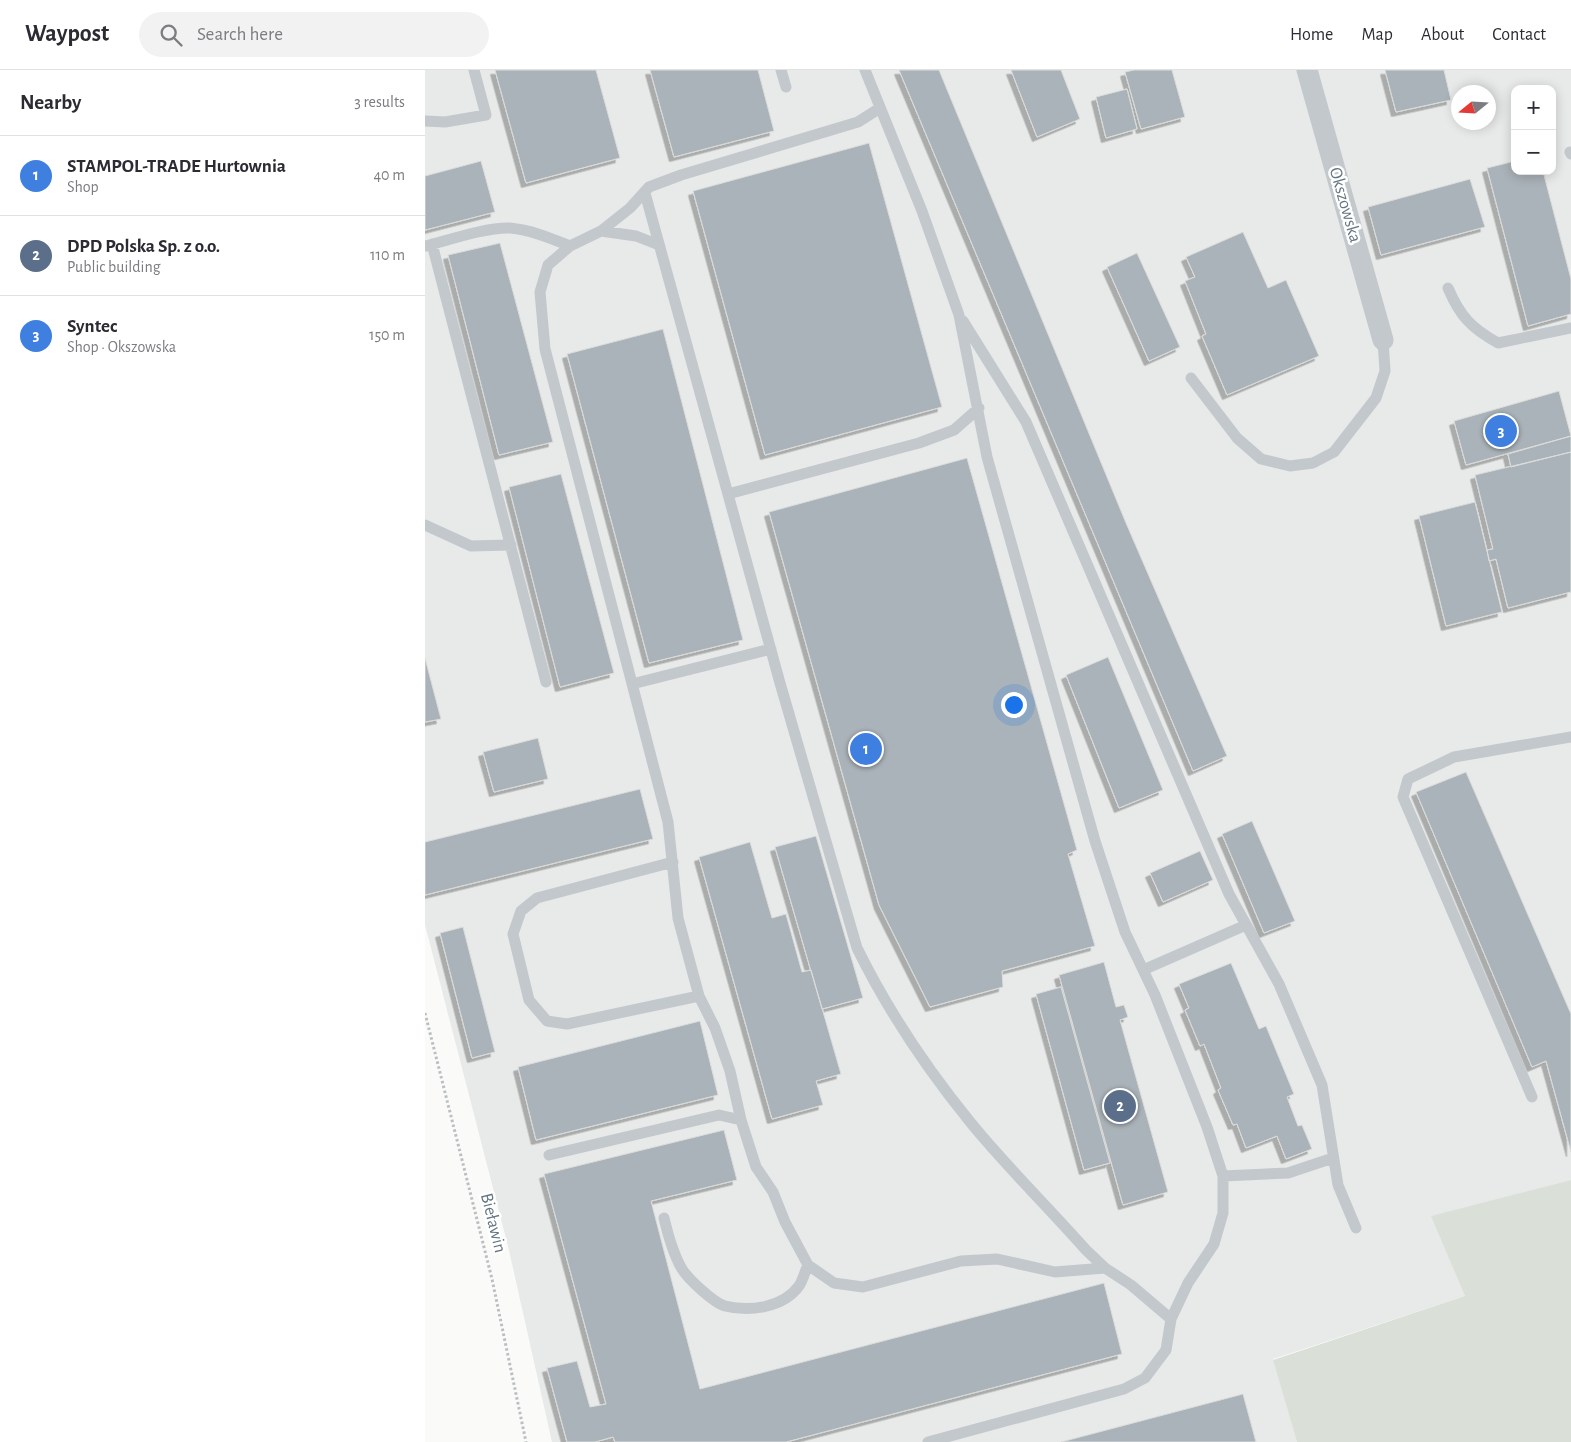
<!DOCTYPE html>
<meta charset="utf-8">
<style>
:root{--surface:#fff;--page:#f2f2f3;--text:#2b2b33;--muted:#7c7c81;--line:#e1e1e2;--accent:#ea580c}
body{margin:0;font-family:"Alegreya Sans",sans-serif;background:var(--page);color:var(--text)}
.controls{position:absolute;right:15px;top:15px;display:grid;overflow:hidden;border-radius:10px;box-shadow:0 2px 12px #0003}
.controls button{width:45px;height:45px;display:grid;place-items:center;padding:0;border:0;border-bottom:1px solid var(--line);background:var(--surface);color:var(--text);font:25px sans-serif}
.compass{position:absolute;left:1026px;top:15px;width:45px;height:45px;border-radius:50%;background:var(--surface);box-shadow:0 2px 12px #0003;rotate:252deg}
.you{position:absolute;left:588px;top:634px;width:18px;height:18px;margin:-12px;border:4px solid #fff;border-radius:50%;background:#1a73e8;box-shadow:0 0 0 8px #1a73e833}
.badge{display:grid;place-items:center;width:32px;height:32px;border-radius:50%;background:var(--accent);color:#fff;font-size:16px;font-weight:700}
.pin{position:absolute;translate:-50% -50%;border:2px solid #fff;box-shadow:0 1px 5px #0006}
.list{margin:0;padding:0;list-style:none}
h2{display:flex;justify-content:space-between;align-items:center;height:65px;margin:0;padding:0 20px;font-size:21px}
h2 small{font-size:16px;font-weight:400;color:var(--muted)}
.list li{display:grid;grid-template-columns:32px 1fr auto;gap:15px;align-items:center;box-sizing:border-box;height:80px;padding:0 20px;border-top:1px solid var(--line)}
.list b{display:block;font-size:19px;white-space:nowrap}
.list p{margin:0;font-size:16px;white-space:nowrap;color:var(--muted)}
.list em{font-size:16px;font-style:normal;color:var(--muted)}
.icon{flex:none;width:28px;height:28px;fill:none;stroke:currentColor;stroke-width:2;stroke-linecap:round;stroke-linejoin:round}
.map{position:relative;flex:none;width:1146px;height:1372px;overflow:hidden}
header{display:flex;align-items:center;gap:30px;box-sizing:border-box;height:70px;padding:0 25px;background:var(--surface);border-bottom:1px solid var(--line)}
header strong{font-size:24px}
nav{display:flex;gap:28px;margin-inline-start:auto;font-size:18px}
.search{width:350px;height:45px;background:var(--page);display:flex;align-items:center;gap:12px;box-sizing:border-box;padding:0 18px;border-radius:28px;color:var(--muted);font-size:19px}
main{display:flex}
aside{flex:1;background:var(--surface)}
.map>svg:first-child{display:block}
.built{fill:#e8e9e9;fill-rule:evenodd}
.green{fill:#dadfd7}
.building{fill:#aab3b9;stroke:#dcdcda;filter:url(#shadow)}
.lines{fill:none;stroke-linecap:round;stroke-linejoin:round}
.path{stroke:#bbbfc2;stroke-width:3;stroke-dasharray:2.5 2.5;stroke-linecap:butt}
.service{stroke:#c3c8cc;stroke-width:11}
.minor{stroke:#c3c8cc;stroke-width:21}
.labels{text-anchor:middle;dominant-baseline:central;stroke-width:5;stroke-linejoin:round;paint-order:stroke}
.street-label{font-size:18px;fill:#657683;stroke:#fff}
</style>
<header>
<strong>Waypost</strong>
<div class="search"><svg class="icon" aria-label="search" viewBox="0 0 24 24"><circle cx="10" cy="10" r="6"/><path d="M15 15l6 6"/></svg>Search here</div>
<nav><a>Home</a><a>Map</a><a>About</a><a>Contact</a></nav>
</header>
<main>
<aside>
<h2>Nearby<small>3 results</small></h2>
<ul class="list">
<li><span class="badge" style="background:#3f7fe0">1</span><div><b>STAMPOL-TRADE Hurtownia</b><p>Shop</p></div><em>40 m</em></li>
<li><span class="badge" style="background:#5c6f8a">2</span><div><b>DPD Polska Sp. z o.o.</b><p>Public building</p></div><em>110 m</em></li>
<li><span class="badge" style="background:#3f7fe0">3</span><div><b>Syntec</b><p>Shop · Okszowska</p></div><em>150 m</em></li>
</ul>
</aside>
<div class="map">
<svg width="1146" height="1372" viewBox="0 0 1146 1372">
<defs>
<filter id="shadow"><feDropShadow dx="-4.5" dy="4.5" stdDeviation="0" flood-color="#0004"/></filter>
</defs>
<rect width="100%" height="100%" fill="#fafaf8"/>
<path class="built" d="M0,0H1146V1110L1007,1146L1040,1226L848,1289L872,1372H127L83,1176L0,855ZM1090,19H1127V101H1090ZM1034,22H1064V52H1034Z"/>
<path class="green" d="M1146,1110V1372H872L848,1290L1040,1226L1006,1146Z"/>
<path class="building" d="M70,0H171L195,88L101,113Z
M225,0H333L349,61L249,87Z
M474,0H514L701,453L802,686L768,701Z
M586,0H636L655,49L612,67Z
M709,0H747L760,47L716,59L700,2Z
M960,0H1019L1026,30L971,42Z
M702,19L712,59L681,68L671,27Z
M444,73L517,337L340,385L268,121Z
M56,91L70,142L0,160V106Z
M1090,91V101H1118L1146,209V244L1103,256L1062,98Z
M1045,109L1060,157L956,185L943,137Z
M818,162L843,218L861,210L894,286L802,325L777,266L781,264L760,211L770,207L761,187Z
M75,173L128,372L74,385L23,185Z
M712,183L755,277L724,291L682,197Z
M238,259L318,570L224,593L142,284Z
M1134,321L1146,366L1041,395L1029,351Z
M1146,366V382L1086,397L1083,384Z
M1146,382V522L1083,538L1071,489L1064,491L1062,480L1068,479L1050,405Z
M542,388L652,780L643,784L670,876L577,901L578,917L505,937L454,835L344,442Z
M136,404L189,603L135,617L84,417Z
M1050,432L1077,542L1021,556L994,446Z
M683,587L738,720L694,738L641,605Z
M0,588L16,649L0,652Z
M113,668L123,709L69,722L58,682Z
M1041,702L1146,944V1082L1121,991L1107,997L991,722Z
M215,719L228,769L0,825V772Z
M827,751L870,851L839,863L797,764Z
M391,766L438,928L397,939L350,777Z
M325,772L347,848L361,844L377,902L386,900L416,1004L391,1011L398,1035L347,1049L274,787Z
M775,781L788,810L738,832L725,803Z
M38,857L70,982L47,988L15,863Z
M679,892L691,937L699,935L703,947L695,950L743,1122L698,1135L634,905Z
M806,893L834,959L841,956L869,1024L862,1027L873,1056L877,1055L887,1079L861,1089L852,1066L821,1078L812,1054L808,1055L793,1020L796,1018L779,974L775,976L760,940L764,938L754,914Z
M636,917L685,1093L659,1100L611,924Z
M275,951L293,1025L111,1070L93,997Z
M299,1060L312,1110L226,1131L275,1319L679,1213L697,1284L361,1372H190L188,1367L170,1372H142L122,1298L152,1291L165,1337L181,1334L119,1104Z
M818,1324L831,1372H636Z"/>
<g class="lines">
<path class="path" d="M0,943L67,1209L101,1372"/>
<path class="service" d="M356,0L361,17
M440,0L497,141L534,245L562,387L670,771L700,862L730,925L782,1057L798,1106V1143L789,1174L763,1213L746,1249L741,1280L720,1308L699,1319L503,1372
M455,38L433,52L256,105L224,117L205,138L176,161L145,176L123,195L115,222L120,279L243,752L253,848L274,926L290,958L305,1001L316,1050L331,1097L348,1122L360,1152L383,1195L409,1213L438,1217L536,1191L572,1189L630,1202L680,1198L706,1215L746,1249
M0,51L20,52L61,45L49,0
M1145,82L1146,84
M220,123L355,613L432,878C463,941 502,999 546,1053C582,1097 623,1137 661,1180L680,1198
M176,161L211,166L234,175
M7,174L121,612
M1,176C24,170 62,157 85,158C106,160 125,168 145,176
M1023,218C1035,246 1046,258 1073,273L1146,258
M538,251L601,352L804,824L854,914L897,1015L913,1115L931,1158
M766,308L812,368L836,389L865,396L888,393L909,382L951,328L960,301L958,270
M303,424L494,373L529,360L554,338
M0,455L46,476L86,475
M207,614L346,579
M248,792L112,828L96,841L88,864L104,930L122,951L142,954L274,926
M718,900L821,855
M1107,1027L978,727L983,709L1029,687L1146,667
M124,1085L294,1045L316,1050
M798,1106L863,1103L908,1088
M239,1148C243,1165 248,1184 257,1199C263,1209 289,1233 300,1236C324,1242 358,1238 374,1216C378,1210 380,1201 383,1195"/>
<path class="minor" d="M882,0L958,270"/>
</g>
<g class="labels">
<g class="street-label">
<text transform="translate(920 135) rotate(74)">Okszowska</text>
<text transform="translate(68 1153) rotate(76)">Bieławin</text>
</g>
</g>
</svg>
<div class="controls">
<button>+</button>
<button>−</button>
</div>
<svg class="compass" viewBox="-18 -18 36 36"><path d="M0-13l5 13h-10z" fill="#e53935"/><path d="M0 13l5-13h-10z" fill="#7c7c81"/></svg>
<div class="you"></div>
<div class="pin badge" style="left:441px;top:679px;background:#3f7fe0">1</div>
<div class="pin badge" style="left:695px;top:1036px;background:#5c6f8a">2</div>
<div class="pin badge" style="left:1076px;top:361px;background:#3f7fe0">3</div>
</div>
</main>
